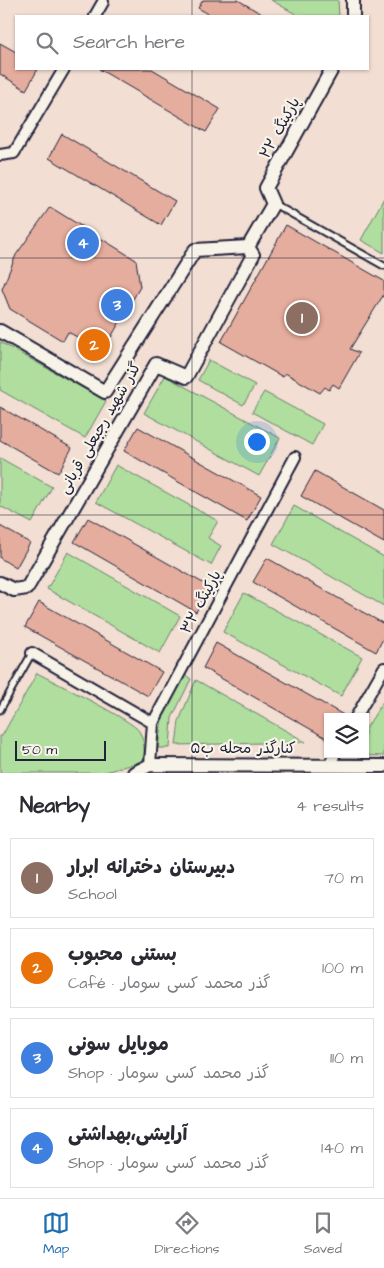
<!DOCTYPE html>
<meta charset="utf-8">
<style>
:root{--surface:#fff;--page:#f2f2f3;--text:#2b2b33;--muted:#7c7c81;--line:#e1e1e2;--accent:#1f6fb2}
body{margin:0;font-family:"Architects Daughter","Playpen Sans Arabic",sans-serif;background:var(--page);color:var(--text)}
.controls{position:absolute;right:15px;bottom:15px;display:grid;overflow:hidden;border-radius:0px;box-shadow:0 1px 4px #0004}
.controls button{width:45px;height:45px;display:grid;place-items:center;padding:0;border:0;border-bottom:1px solid var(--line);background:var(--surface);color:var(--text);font:25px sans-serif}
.scale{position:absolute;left:15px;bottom:12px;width:91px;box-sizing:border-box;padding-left:5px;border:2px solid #22223b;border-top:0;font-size:14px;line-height:18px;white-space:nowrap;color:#22223b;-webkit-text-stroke:4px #f7f3e8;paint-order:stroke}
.you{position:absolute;left:256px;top:441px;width:18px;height:18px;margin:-12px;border:4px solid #fff;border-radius:50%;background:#1a73e8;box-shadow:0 0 0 8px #1a73e833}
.badge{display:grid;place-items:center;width:32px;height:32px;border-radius:50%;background:var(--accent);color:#fff;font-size:16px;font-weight:700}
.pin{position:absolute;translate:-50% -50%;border:2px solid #fff;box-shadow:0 1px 5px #0006}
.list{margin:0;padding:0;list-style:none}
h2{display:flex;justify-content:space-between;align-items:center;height:65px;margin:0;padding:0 20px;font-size:21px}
h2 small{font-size:16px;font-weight:400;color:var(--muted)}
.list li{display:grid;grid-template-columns:32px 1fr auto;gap:15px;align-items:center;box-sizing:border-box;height:80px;margin:0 10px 10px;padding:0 10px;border:1px solid var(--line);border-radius:0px}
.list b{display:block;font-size:19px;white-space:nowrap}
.list p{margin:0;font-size:16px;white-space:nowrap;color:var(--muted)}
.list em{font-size:16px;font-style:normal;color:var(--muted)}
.icon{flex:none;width:28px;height:28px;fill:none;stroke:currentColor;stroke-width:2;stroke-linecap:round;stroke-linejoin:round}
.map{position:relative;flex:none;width:384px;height:773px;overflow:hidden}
.search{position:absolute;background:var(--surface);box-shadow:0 1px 4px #0004;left:15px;right:15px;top:15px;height:55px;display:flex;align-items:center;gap:12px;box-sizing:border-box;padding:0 18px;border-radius:0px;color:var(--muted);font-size:19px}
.sheet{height:425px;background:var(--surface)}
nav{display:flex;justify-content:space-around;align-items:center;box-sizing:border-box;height:70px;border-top:1px solid var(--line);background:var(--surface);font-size:14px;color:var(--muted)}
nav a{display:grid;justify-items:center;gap:2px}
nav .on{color:var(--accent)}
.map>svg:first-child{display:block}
.green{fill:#afde9e;stroke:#68806c}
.building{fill:#e5ad9d;stroke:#22223b}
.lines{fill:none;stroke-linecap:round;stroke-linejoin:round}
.service-casing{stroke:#22223b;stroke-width:9}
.minor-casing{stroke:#22223b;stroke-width:14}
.tertiary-casing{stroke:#22223b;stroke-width:16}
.service{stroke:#f7f3e8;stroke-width:5}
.minor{stroke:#f7f3e8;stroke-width:10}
.tertiary{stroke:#f7f3e8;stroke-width:12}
.grid{fill:none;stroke:#22223b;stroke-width:1;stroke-opacity:0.55}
.labels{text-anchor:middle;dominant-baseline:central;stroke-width:4.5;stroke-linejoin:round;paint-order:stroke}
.street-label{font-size:15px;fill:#22223b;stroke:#f7f3e8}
</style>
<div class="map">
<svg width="384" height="773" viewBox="0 0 384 773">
<rect width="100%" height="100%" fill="#f2ded2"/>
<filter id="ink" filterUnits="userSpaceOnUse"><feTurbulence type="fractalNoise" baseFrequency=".02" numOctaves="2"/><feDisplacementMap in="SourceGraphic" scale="10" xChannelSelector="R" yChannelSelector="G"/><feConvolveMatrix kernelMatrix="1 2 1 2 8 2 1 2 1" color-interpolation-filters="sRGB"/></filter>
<g filter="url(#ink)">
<path class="green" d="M271,0H338L339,16H299Z
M384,198V253L361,240Z
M0,342L106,401L85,438L0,390Z
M209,360L255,385L243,405L198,380Z
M165,376L280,438L259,476L144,413Z
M264,392L323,424L312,445L252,412Z
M0,458L52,487L32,523L0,506Z
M116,465L218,521L208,538L221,546L211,565L96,502Z
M294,506L384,557V606L273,544Z
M68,552L180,616L160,653L47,589Z
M244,593L362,657L341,696L223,632Z
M37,673C54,682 132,720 139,731C145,742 145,750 143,761L102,773H0V736H2Z
M182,673L191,679L172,718L170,748H158L162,717Z
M196,680L306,742L176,745L179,721Z
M384,700V756L350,755L365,754V730Z"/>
<path class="building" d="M203,0H238L265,16H212L198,8Z
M0,43L16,52V69H38L26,90L0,74Z
M99,69H152L220,109L206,132Z
M62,134L175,201L161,225L49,158Z
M50,207L136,260L140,287L103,351L68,332L63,341L10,309L2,289L16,255Z
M286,225L384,281V294L350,349L359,353L339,388L333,384L329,390L325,387L320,393L285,373L283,377L221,342Z
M0,407L72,448L58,473L0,440Z
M138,427L261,496L247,521L124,451Z
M315,471L384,510V543L301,496Z
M88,518L210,587L196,612L74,542Z
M0,526L30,543L16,568L0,558Z
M267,558L384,624V637L376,652L253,582Z
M39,602L162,672L148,696L25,627Z
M216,643L347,717H328V739L203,668Z"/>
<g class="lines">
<defs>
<path id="service" d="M274,204L384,266
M0,710L32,653"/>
<path id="minor" d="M95,16L103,2
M0,155L14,153L64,69
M32,653L153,723
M356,717L384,668
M330,764L335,754
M150,765L153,723L295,457"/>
<path id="tertiary" d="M353,16V0
M0,331L105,392L195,250L248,247L273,204L266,188L332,69
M0,583L14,590L27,588L156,364L186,377L253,255L248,247
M134,773L150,765L384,766"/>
</defs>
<use href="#service" class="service-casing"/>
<use href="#minor" class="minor-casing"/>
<use href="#tertiary" class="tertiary-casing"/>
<use href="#service" class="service"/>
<use href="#minor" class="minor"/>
<use href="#tertiary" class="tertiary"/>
</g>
</g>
<path class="grid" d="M192,0V16M192,69V773M0,258H384M0,515H384"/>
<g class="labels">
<g class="street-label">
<text transform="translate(280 128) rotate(-61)">پارکینگ ۲۲</text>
<text transform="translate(100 428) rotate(-60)">گذر شهید رجبعلی قربانی</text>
<text transform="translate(201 602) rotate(-62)">پارکینگ ۳۲</text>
<text x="243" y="748">کنارگذر محله ب۵</text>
</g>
</g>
</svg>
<div class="controls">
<button><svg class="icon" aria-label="layers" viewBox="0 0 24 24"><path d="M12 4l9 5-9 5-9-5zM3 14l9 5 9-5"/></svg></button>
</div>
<div class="scale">50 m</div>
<div class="you"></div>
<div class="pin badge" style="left:302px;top:318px;background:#8d6e63">1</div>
<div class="pin badge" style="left:94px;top:345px;background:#e8710a">2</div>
<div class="pin badge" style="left:117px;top:305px;background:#3f7fe0">3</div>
<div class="pin badge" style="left:83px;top:243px;background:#3f7fe0">4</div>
<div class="search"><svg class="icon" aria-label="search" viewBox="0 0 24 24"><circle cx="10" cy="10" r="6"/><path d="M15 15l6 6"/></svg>Search here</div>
</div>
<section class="sheet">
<h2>Nearby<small>4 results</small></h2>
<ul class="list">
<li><span class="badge" style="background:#8d6e63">1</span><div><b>دبیرستان دخترانه ابرار</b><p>School</p></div><em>70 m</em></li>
<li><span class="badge" style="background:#e8710a">2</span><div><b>بستنی محبوب</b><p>Café · گذر محمد کسی سومار</p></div><em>100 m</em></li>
<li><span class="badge" style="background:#3f7fe0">3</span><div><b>موبایل سونی</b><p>Shop · گذر محمد کسی سومار</p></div><em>110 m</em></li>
<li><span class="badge" style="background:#3f7fe0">4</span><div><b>آرایشی،بهداشتی</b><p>Shop · گذر محمد کسی سومار</p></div><em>140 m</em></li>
</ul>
</section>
<nav>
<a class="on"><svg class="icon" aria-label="map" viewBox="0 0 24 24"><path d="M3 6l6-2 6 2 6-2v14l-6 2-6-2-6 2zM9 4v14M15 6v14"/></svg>Map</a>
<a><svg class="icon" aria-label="directions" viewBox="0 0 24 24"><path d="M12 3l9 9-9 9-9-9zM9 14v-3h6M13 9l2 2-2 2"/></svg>Directions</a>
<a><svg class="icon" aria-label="saved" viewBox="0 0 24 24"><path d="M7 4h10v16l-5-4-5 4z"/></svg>Saved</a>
</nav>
